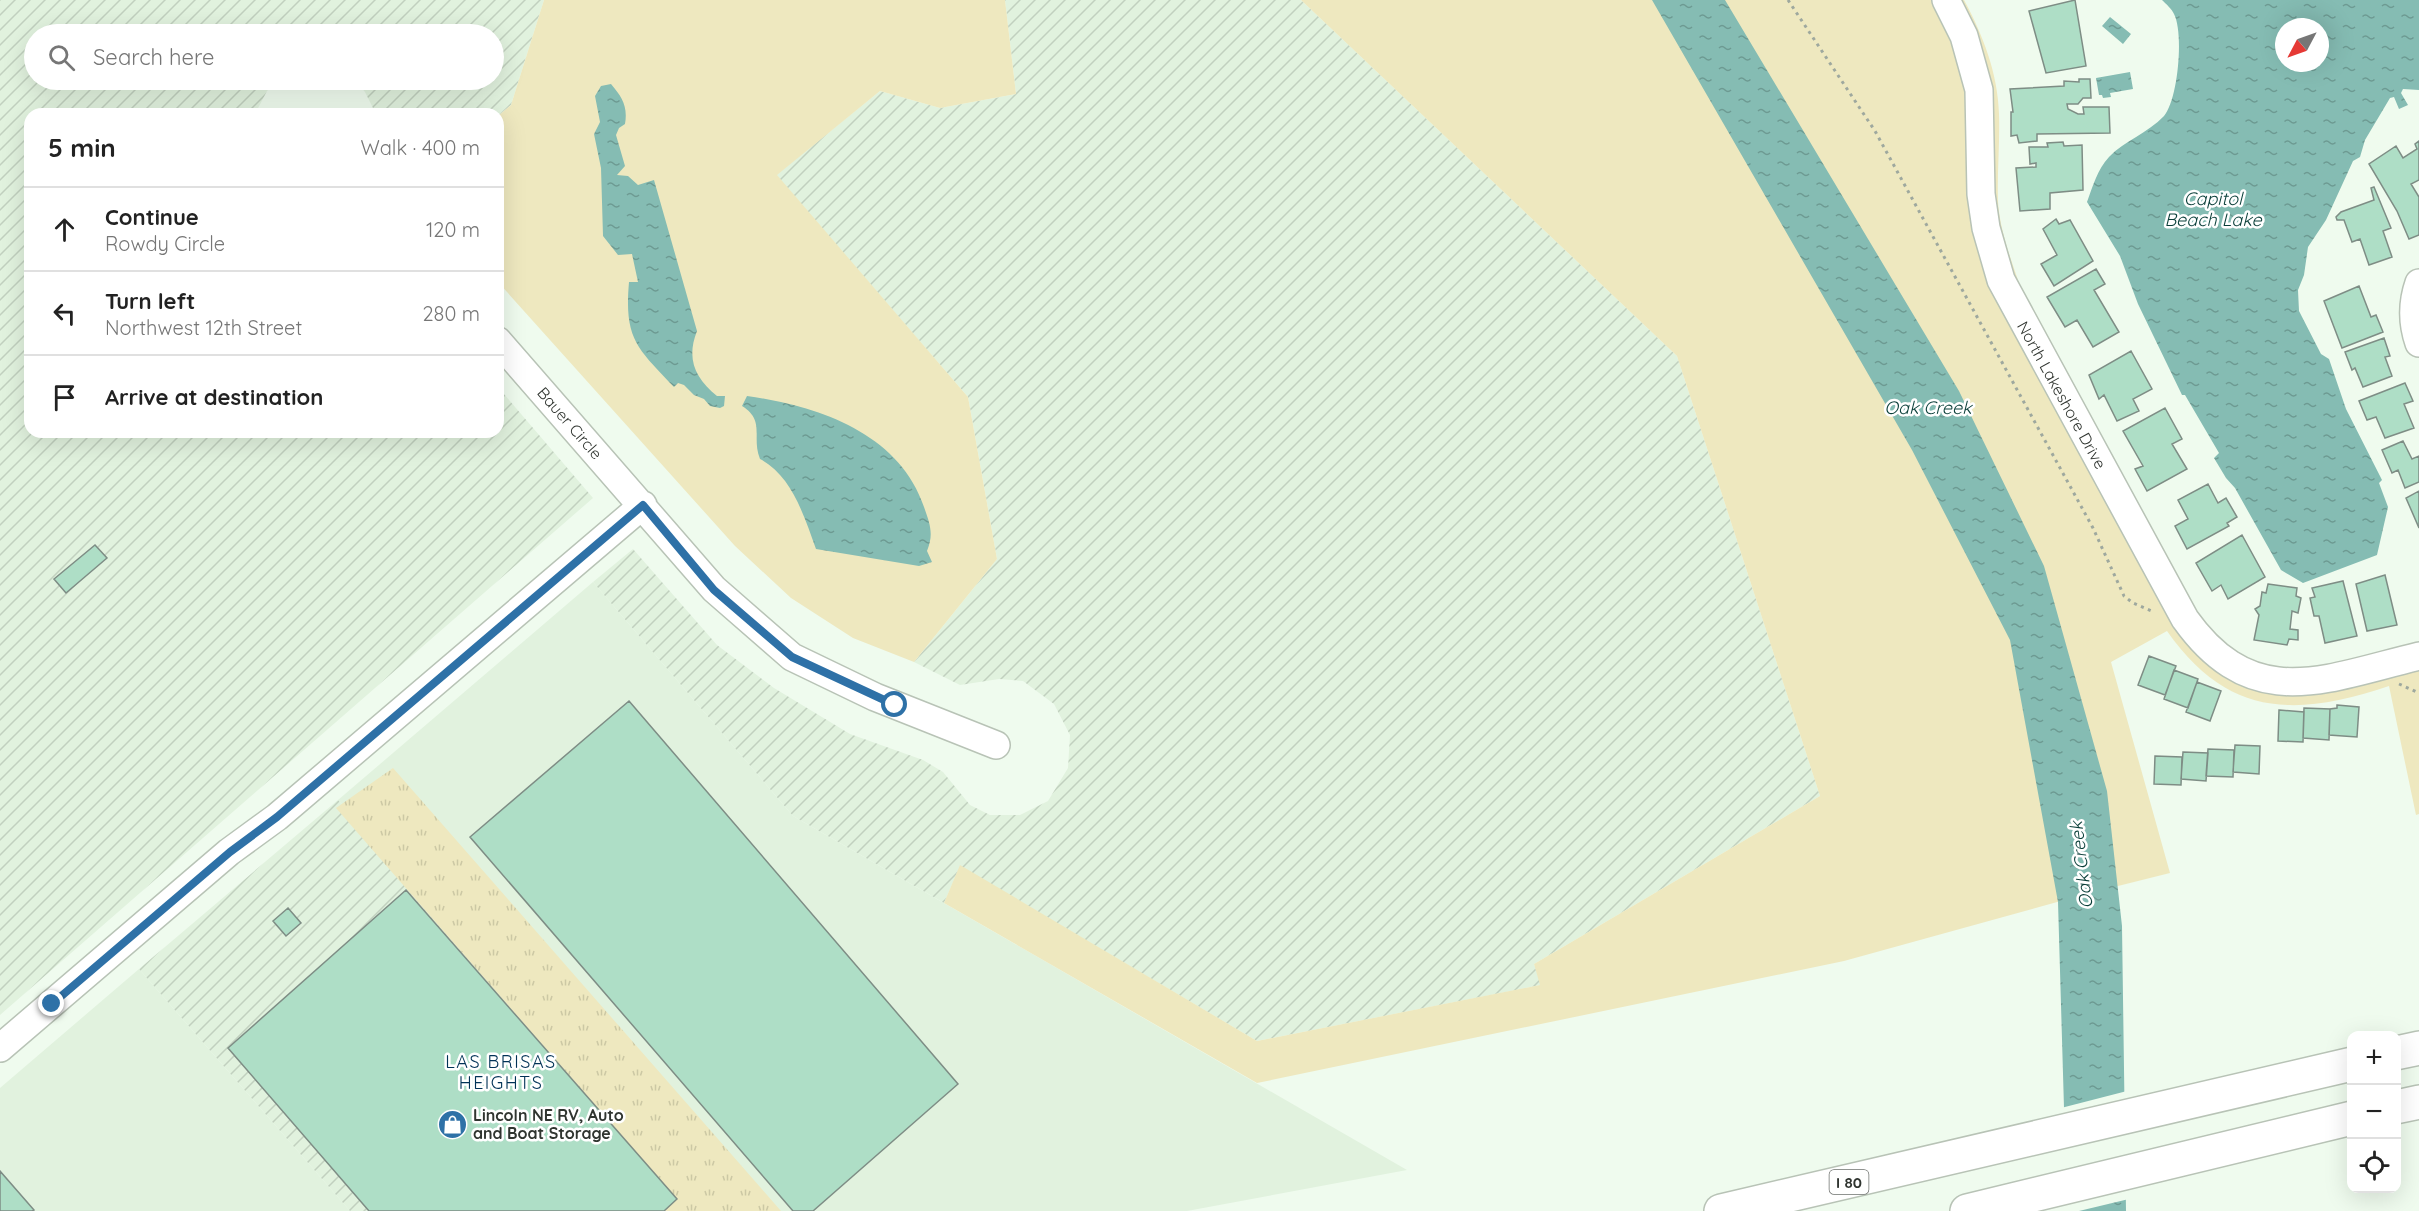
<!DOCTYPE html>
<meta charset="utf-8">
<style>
:root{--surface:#fff;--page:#f2f2f2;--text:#222;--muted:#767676;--line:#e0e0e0}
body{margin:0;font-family:Quicksand,sans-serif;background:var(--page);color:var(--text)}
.controls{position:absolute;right:18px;bottom:18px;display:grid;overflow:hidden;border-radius:12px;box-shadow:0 6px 24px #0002}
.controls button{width:54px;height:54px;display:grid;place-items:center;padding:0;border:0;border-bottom:2px solid var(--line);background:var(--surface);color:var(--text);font:30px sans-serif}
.compass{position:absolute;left:2275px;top:18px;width:54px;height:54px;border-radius:50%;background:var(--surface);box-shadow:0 6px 24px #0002;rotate:229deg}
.stop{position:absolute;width:18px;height:18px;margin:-14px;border:4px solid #2e71a7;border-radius:50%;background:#fff}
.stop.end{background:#2e71a7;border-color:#fff;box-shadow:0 2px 6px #0008}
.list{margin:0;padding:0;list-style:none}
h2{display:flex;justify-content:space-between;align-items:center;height:78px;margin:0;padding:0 24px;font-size:26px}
h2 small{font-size:20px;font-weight:400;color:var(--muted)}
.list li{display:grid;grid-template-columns:39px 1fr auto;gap:18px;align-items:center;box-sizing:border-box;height:84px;padding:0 24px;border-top:2px solid var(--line)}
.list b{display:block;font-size:22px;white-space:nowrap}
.list p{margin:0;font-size:20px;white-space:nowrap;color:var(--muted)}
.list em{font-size:20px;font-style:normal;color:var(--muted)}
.icon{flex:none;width:33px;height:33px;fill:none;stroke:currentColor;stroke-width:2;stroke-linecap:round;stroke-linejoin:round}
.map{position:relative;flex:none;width:2419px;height:1211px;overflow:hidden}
.search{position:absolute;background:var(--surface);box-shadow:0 6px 24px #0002;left:24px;top:24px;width:480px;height:66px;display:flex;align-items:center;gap:15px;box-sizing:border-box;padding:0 21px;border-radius:33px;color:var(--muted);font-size:22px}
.panel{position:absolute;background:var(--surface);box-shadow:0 6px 24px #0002;left:24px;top:108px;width:480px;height:330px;border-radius:18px}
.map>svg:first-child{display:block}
.built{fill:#e1f2de}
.industrial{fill:url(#industrial-furrows)}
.grass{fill:url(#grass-tufts)}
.green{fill:#eee8bf}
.water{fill:url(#water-ripples);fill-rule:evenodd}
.pier{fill:#effbee}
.building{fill:#aedec6;stroke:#7e8d85;stroke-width:1.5}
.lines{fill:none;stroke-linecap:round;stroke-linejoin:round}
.minor-casing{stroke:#b8c3b6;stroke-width:30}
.highway-casing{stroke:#b8c3b6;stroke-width:36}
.path{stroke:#9ea89e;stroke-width:3;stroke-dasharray:3 4.5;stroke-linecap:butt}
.minor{stroke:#fff;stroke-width:27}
.highway{stroke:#fff;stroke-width:33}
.route{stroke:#2e71a7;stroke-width:8}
.labels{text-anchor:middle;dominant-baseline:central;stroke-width:5;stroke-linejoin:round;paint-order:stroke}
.shield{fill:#fff;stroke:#6e726e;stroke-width:1.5}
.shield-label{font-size:15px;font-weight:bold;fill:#303530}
.street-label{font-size:16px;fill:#303530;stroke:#fff}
.poi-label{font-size:16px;font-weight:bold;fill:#303530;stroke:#fff;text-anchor:start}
.water-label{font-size:18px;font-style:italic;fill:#093e38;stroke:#fff}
.neighbourhood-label{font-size:18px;letter-spacing:1.5px;fill:#003256;stroke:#fff}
</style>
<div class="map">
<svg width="2419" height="1211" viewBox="0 0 2419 1211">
<defs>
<pattern id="industrial-furrows" width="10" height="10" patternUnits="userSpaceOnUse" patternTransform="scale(1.5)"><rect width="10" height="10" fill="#e1f2de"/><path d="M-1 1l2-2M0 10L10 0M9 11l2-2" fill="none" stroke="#c1d0bf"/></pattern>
<pattern id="grass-tufts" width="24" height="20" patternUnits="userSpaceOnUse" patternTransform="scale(1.5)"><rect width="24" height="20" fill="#eee8bf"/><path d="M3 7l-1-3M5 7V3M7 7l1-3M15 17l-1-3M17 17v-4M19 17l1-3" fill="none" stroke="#ccc8a4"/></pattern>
<pattern id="water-ripples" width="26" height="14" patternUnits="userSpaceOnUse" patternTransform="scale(1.5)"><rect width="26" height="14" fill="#85bcb3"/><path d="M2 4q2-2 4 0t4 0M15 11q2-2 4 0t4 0" fill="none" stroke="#6d9a92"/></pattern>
</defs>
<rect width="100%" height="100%" fill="#effbee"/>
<path class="built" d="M593,582L793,816L1407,1170L1187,1211H694L338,800Z
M139,969L350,1211H0V1088Z"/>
<path class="industrial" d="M0,0H544L511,105L498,116L376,114L365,92L355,80H494V34H34V80H278L267,91L255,114H30V432H498V387L593,498L0,1015Z
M1005,0H1301L1677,356L1820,796L1534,964L1541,985L1257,1041L960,866L944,903L793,816L593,582L633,549L717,645L774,688L850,734L923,760L943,772L970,805L990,815H1020L1048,801L1068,768L1070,735L1054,704L1023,681L999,679L960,685L914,662L997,559L968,397L776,175L880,91L940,108L1016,94Z
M338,800L694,1211H350L139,969Z"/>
<path class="grass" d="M393,768L781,1211H664L677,1199L336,808Z"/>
<path class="green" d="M544,0H1005L1016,94L940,108L880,91L777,175L968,397L997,559L914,662L853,638L791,598L735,546L498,282V116L511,105Z
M1301,0H1964C1983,35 1998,74 1999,114C2000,143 1997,173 1998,202C2000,230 2010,257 2019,283L2197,612C2209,627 2220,642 2235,653C2288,690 2363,658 2419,644V814L2416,815L2389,686C2296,717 2228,718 2167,631L2111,662L2170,873L2086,894L1844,961L1257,1083L944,903L960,865L1257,1041L1540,985L1534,964L1820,796L1677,356Z"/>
<path class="water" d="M1652,0H1725L1959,391L2044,566L2107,791L2122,926L2126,1211H2067L2058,902L2010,640L1912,450Z
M2162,0H2419V90L2403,89L2401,93L2408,105L2399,109L2394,97L2390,98L2365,140L2360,157L2353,161L2326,220L2308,247L2304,275L2298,290L2299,311L2321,354L2329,359L2346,409L2382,480L2379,483L2388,507L2377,555L2303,583L2281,570L2235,488L2226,478L2214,458L2219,453L2185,395H2182L2138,304L2120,256L2087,202C2093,186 2097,170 2109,157C2124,141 2148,133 2164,116C2178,100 2184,33 2174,14C2172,9 2166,4 2162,0ZM2284,27H2320V63H2284Z
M2110,17L2131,34L2123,44L2102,26Z
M2130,72L2133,89L2110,93L2111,97L2103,98L2102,95H2099L2096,78Z
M611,84C622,97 628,106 625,124L619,128L616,135L625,166L617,175L628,176L638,185L654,180L697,331C686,359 695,378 717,396H725L724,406L720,408L710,406L704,399L694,395L684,385L678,383L674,387C637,348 624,339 629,282H638L632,254L618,255L603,236L601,168L594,134L600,122L595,96L601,86Z
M747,396C818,406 899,433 924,507C930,524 934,534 927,551L932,562L919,566L816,549C804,516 792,476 760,459C751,437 766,421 742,406Z"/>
<path class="pier" d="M2127,1091L2129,1199L2079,1211H2064L2061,1108Z"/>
<path class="building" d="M2075,0L2086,66L2046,73L2029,11Z
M2079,79H2090L2091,98H2083L2078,104H2067L2068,109L2078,114H2084L2083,107H2109L2110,133L2037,134V141L2019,143L2017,135L2011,136V112H2013L2010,89L2064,86V81L2079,82Z
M2419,141V180L2411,184L2419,197V235L2409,239L2397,211L2369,164L2396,146L2403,158L2417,149L2415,144Z
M2063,142L2064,146L2082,145L2083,190L2050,193V209L2020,211L2016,168L2036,167V163L2030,164L2029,147H2048L2047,143Z
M2374,187L2391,228L2383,231L2392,257L2369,265L2360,239L2352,242L2344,220H2337L2336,217L2341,212L2374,200L2371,188Z
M2056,219L2059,224L2070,220L2093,261L2054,286L2041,264L2057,255L2043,229Z
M2096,269L2105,284L2094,290L2119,332L2093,347L2077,320L2065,327L2047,297Z
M2359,286L2371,317L2376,315L2383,332L2342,348L2324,301Z
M2384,338L2390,356L2385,357L2392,376L2363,387L2355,368L2352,370L2345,352Z
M2131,351L2152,389L2133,399L2139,411L2117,421L2104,395L2099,399L2089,375Z
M2405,383L2413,401L2404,404L2414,428L2385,438L2376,417L2367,420L2359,401Z
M2165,408L2182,439L2172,444L2187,469L2147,491L2135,469L2143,466L2123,431Z
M2403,441L2412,459L2419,456V482L2405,488L2398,470L2392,473L2382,450Z
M2208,484L2218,503L2226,498L2237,517L2227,523L2229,526L2187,549L2175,526L2188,519L2178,500Z
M2419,491V528L2406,498Z
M2242,535L2265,577L2228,599L2221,585L2212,591L2196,563Z
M95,545L107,558L66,593L54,579Z
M2385,575L2397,625L2367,631L2356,584Z
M2343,581L2357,636L2325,643L2319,616H2314L2310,598L2315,597L2312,588Z
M2268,584L2297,588L2296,596L2301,598L2298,613L2292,611L2290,629L2298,630V640L2289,639L2287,645L2254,640L2259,615L2255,609L2260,606L2262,592L2266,593Z
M2149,656L2176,666L2165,695L2138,685Z
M2174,670L2198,679L2188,708L2164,699Z
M2197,682L2221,691L2210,721L2186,712Z
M629,701L958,1084L813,1211H793L470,837Z
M2337,705L2359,707L2357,737L2329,735L2330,709L2337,708Z
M2304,708L2330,709L2329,740L2303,738Z
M2279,710L2304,712L2303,742L2278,741Z
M2235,745L2260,746L2259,774L2233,772Z
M2208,749L2234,750L2233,777L2206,776Z
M2183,752L2208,753L2206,781L2181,779Z
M2155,756L2182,757L2181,785L2154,784Z
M406,890L677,1199L664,1211H369L228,1048Z
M288,908L301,923L286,936L273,921Z
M0,1171L34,1210L32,1211H0Z"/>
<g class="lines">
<defs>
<path id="minor" d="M1946,0L1964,36L1979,90L1981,194L1986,228L2001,280L2185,619C2253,714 2324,679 2419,656
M2419,283C2412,303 2412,323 2419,343
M498,341L714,589L792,657L875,697L996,745
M0,1048L229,852L277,817L643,505"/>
<path id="highway" d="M2396,1053L2419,1048
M2396,1107L2419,1102
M1721,1211L2352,1064
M1967,1211L2352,1118"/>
</defs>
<use href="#minor" class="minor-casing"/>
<use href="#highway" class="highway-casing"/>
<path class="path" d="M1788,0L1875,131L2093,528L2124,596L2133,603L2154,612
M2399,684L2419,693"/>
<use href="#minor" class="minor"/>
<use href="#highway" class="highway"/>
</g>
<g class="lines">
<path class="route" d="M52,1004L230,852L277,817L643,505L714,590L792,657L895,705"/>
</g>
<defs>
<symbol id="shop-disc" viewBox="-11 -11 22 22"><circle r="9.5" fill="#2e71a7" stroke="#fff"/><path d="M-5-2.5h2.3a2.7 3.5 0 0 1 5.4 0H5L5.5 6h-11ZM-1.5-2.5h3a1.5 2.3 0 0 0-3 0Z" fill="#fff"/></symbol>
</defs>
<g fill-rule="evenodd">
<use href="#shop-disc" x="436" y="1108" width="33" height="33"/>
</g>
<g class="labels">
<rect class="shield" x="1829.5" y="1170" width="39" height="24" rx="4.5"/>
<g class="shield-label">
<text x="1849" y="1182">I 80</text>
</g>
<g class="street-label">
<text transform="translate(2062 395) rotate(61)">North Lakeshore Drive</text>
<text transform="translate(570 423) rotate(49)">Bauer Circle</text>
</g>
<g class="poi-label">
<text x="473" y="1115">Lincoln NE RV, Auto<tspan x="473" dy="18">and Boat Storage</tspan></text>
</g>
<g class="water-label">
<text x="2213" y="198">Capitol<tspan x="2213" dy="21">Beach Lake</tspan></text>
<text x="1928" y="407">Oak Creek</text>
<text transform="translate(2081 865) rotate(-97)">Oak Creek</text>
</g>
<g class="neighbourhood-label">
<text x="501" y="1061">LAS BRISAS<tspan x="501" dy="21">HEIGHTS</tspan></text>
</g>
</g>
</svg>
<div class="controls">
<button>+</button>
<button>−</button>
<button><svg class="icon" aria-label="locate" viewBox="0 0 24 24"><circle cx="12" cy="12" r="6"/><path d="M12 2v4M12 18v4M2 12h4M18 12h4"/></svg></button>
</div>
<svg class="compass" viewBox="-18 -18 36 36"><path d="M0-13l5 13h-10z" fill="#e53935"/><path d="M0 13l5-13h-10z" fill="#767676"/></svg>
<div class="stop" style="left:895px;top:705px"></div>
<div class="stop end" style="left:52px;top:1004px"></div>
<div class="search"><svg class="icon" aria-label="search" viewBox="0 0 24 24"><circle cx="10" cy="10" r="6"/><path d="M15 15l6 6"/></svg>Search here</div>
<section class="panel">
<h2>5 min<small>Walk · 400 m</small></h2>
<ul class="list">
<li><svg class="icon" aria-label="ahead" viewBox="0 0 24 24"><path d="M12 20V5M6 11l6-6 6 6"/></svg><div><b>Continue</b><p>Rowdy Circle</p></div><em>120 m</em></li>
<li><svg class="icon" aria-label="left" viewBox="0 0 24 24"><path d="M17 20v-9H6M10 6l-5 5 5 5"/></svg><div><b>Turn left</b><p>Northwest 12th Street</p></div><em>280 m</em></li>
<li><svg class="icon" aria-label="arrive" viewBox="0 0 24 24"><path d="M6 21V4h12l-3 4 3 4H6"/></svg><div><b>Arrive at destination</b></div></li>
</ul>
</section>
</div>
